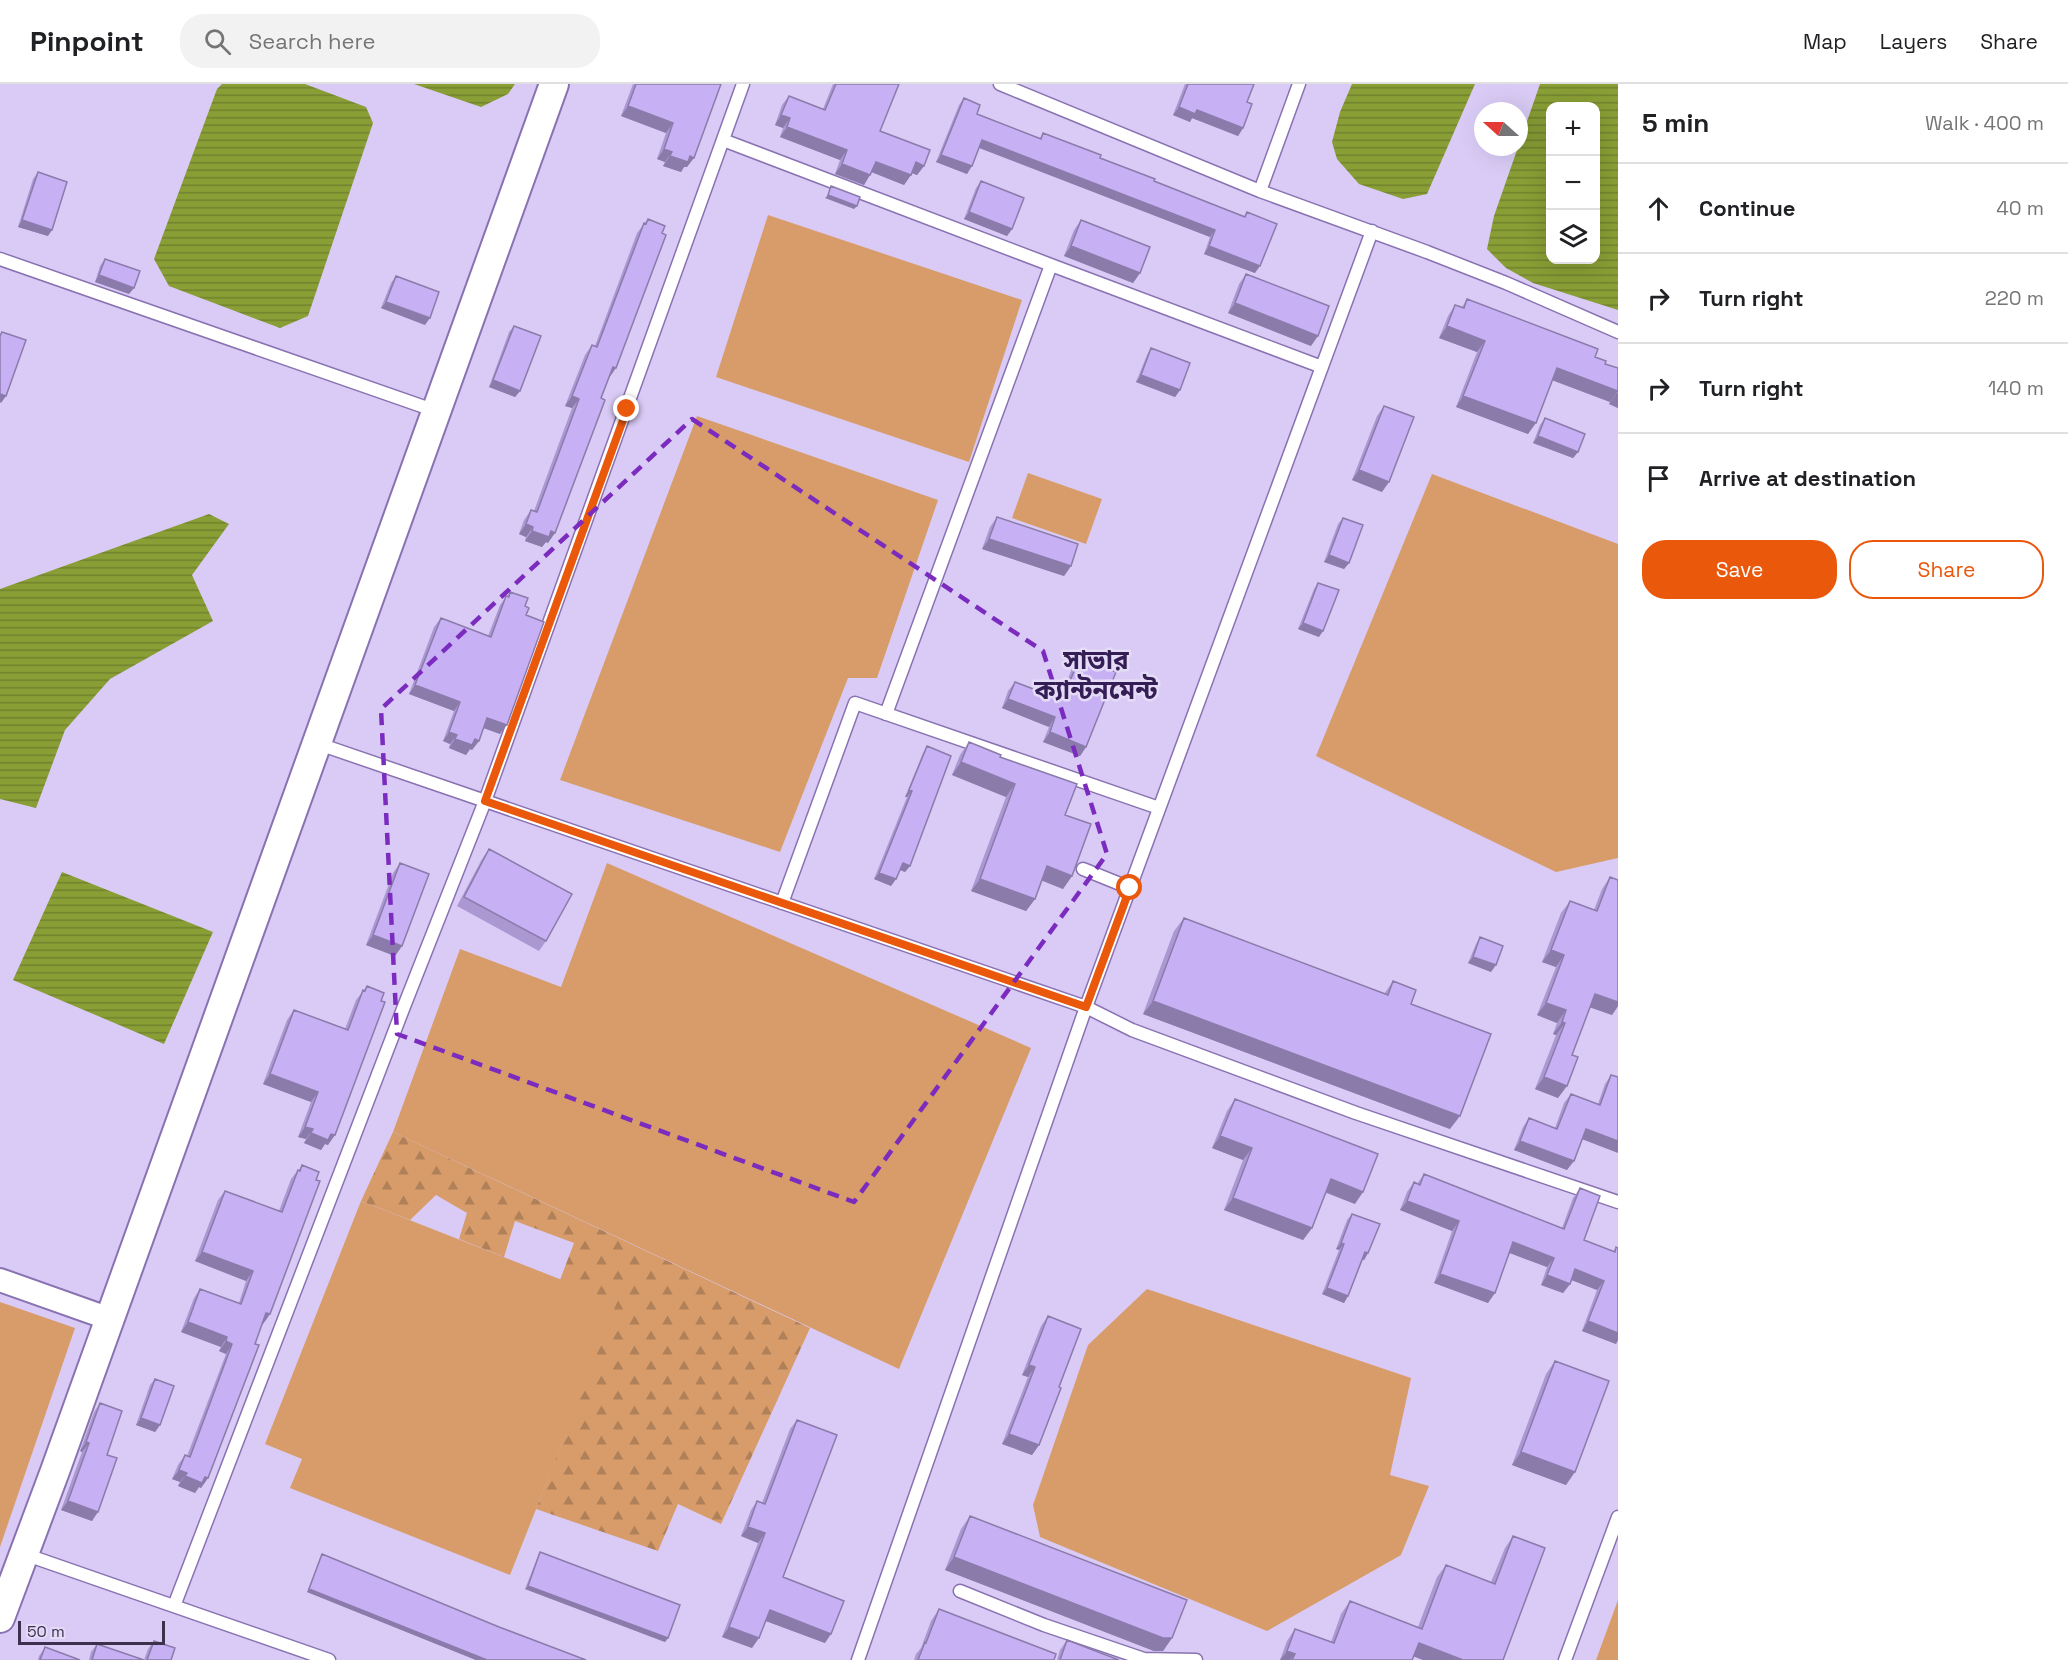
<!DOCTYPE html>
<meta charset="utf-8">
<style>
:root{--surface:#fff;--page:#f2f2f2;--text:#202124;--muted:#757577;--line:#e0e0e0;--accent:#ea580c}
body{margin:0;font-family:"Space Grotesk","Noto Sans Bengali",sans-serif;background:var(--page);color:var(--text)}
.controls{position:absolute;right:18px;top:18px;display:grid;overflow:hidden;border-radius:12px;box-shadow:0 6px 24px #0002}
.controls button{width:54px;height:54px;display:grid;place-items:center;padding:0;border:0;border-bottom:2px solid var(--line);background:var(--surface);color:var(--text);font:30px sans-serif}
.compass{position:absolute;left:1474px;top:18px;width:54px;height:54px;border-radius:50%;background:var(--surface);box-shadow:0 6px 24px #0002;rotate:291deg}
.scale{position:absolute;left:18px;bottom:15px;width:147px;box-sizing:border-box;padding-left:6px;border:3px solid #3b314d;border-top:0;font-size:16px;line-height:21px;white-space:nowrap;color:#3b314d;-webkit-text-stroke:4px #e4dbf7;paint-order:stroke}
.stop{position:absolute;width:18px;height:18px;margin:-14px;border:4px solid #ea580c;border-radius:50%;background:#fff}
.stop.end{background:#ea580c;border-color:#fff;box-shadow:0 2px 6px #0008}
.list{margin:0;padding:0;list-style:none}
h2{display:flex;justify-content:space-between;align-items:center;height:78px;margin:0;padding:0 24px;font-size:26px}
h2 small{font-size:20px;font-weight:400;color:var(--muted)}
.list li{display:grid;grid-template-columns:39px 1fr auto;gap:18px;align-items:center;box-sizing:border-box;height:90px;padding:0 24px;border-top:2px solid var(--line)}
.list b{display:block;font-size:22px;white-space:nowrap}
.list em{font-size:20px;font-style:normal;color:var(--muted)}
.actions{display:flex;gap:12px;padding:18px 24px}
.actions a{flex:1;padding:14px 0;border:2px solid var(--accent);border-radius:24px;text-align:center;font-size:21px;color:var(--accent)}
.actions .main{background:var(--accent);color:#fff}
.icon{flex:none;width:33px;height:33px;fill:none;stroke:currentColor;stroke-width:2;stroke-linecap:round;stroke-linejoin:round}
.map{position:relative;flex:none;width:1618px;height:1576px;overflow:hidden}
header{display:flex;align-items:center;gap:36px;box-sizing:border-box;height:84px;padding:0 30px;background:var(--surface);border-bottom:2px solid var(--line)}
header strong{font-size:28px}
nav{display:flex;gap:33px;margin-inline-start:auto;font-size:21px}
.search{width:420px;height:54px;background:var(--page);display:flex;align-items:center;gap:15px;box-sizing:border-box;padding:0 21px;border-radius:24px;color:var(--muted);font-size:22px}
main{display:flex}
aside{flex:1;background:var(--surface)}
.map>svg:first-child{display:block}
.green{fill:#d89c6a}
.forest{fill:url(#forest-firs)}
.water{fill:url(#water-rules);fill-rule:evenodd}
.lines{fill:none;stroke-linecap:round;stroke-linejoin:round}
.service-casing{stroke:#8972b2;stroke-width:15}
.minor-casing{stroke:#8972b2;stroke-width:26}
.tertiary-casing{stroke:#8972b2;stroke-width:32}
.service{stroke:#fff;stroke-width:12}
.minor{stroke:#fff;stroke-width:22}
.tertiary{stroke:#fff;stroke-width:28}
.wall{fill:#ab97d2}
.shaded-wall{fill:#8b7bab}
.building{fill:#c7b0f4;stroke:#8b7bab;stroke-width:1.5}
.route{stroke:#ea580c;stroke-width:8}
.marked{fill:none;stroke:#7b2cbf;stroke-width:4.5;stroke-dasharray:12 8;stroke-linejoin:round}
.labels{text-anchor:middle;dominant-baseline:central;stroke-width:5;stroke-linejoin:round;paint-order:stroke}
.district-label{font-size:26px;font-weight:bold;fill:#351e55;stroke:#e4dbf7}
</style>
<header>
<strong>Pinpoint</strong>
<div class="search"><svg class="icon" aria-label="search" viewBox="0 0 24 24"><circle cx="10" cy="10" r="6"/><path d="M15 15l6 6"/></svg>Search here</div>
<nav><a>Map</a><a>Layers</a><a>Share</a></nav>
</header>
<main>
<div class="map">
<svg width="1618" height="1576" viewBox="0 0 1618 1576">
<defs>
<pattern id="forest-firs" width="22" height="20" patternUnits="userSpaceOnUse" patternTransform="scale(1.5)"><rect width="22" height="20" fill="#d89c6a"/><path d="M5 1l3.5 6h-7zM16 11l3.5 6h-7z" fill="#b08059"/></pattern>
<pattern id="water-rules" width="6" height="5" patternUnits="userSpaceOnUse" patternTransform="scale(1.5)"><rect width="6" height="5" fill="#899e35"/><path d="M0 2.5h6" fill="none" stroke="#71812f"/></pattern>
</defs>
<rect width="100%" height="100%" fill="#d9cbf5"/>
<path class="green" d="M768,131L1022,216L969,378L716,293Z
M697,332L938,416L877,594H848L780,768L560,696Z
M1028,389L1102,415L1086,460L1012,434Z
M1432,390L1618,460V774L1556,788L1316,672Z
M607,779L1031,964L899,1285L393,1048L460,865L561,903Z
M361,1117L618,1218L510,1491L290,1404L302,1375L265,1360Z
M1147,1205L1411,1294L1390,1391L1429,1402L1401,1471L1267,1547L1040,1453L1033,1421L1088,1261Z
M0,1218L75,1244L0,1463Z
M1618,1516V1576H1596Z"/>
<path class="forest" d="M393,1048L810,1244L721,1440L678,1420L658,1467L536,1425L617,1218L560,1196L574,1159L515,1137L504,1173L459,1155L467,1129L436,1111L410,1136L361,1117Z"/>
<path class="water" d="M222,0H305L366,23L373,39L308,232L280,244L169,202L154,175L217,5Z
M414,0H515L508,10L481,23Z
M1352,0H1475L1427,110L1403,115L1359,100L1337,75L1332,58L1340,28Z
M1540,0H1618V226L1533,199L1506,184L1487,165L1494,132ZM1550,22H1596V176H1550Z
M209,430L229,440L192,491L213,537L110,595L65,646L36,724L0,715V505Z
M62,788L213,848L164,960L13,896Z"/>
<g class="lines">
<defs>
<path id="service" d="M1000,0L1260,107L1427,168L1506,199L1618,248
M723,56L1051,181
M1260,107L1299,0
M0,175L436,327
M886,630L1051,181L1322,283
M316,659L1086,923L1132,946L1356,1029L1618,1118
M1083,785L1130,804
M782,819L855,619L1159,724
M24,1470L329,1576
M960,1507L1044,1541L1144,1575L1196,1576
M174,1522L403,925L485,717L743,0
M858,1576L1086,923L1372,147
M1565,1576L1618,1433"/>
<path id="minor" d="M0,1196L110,1235"/>
<path id="tertiary" d="M0,1534L55,1387L554,0"/>
</defs>
<use href="#service" class="service-casing"/>
<use href="#minor" class="minor-casing"/>
<use href="#tertiary" class="tertiary-casing"/>
<use href="#service" class="service"/>
<use href="#minor" class="minor"/>
<use href="#tertiary" class="tertiary"/>
</g>
<path class="wall" d="M633,0H721L687,83H684L681,88L663,82L665,78L657,75L666,49L621,32Z
M833,0H899L880,47L924,82L917,91L912,89L904,101L871,88L864,101L835,90L840,76L780,53L783,44L775,41L782,21L789,12L823,25Z
M1185,0H1254L1247,18L1243,44L1238,52L1192,34L1190,38L1173,31Z
M964,14L977,30L1040,54L1043,49L1154,97L1244,132L1247,128L1255,189L1204,170L1210,153L979,64L967,90L936,78L959,21Z
M38,88L48,152L18,143L33,95Z
M981,97L1012,145L1007,152L964,135L976,104Z
M648,135L609,294L548,459L546,458L542,463L525,457L526,453L519,450L524,436L531,426L534,427L572,324L565,322L585,271L592,261L595,262L637,149Z
M1081,136L1140,189L1133,199L1064,172L1074,146Z
M105,175L129,210L95,198L100,182Z
M1246,190L1311,262L1228,229L1239,200Z
M396,192L425,241L381,224L391,199Z
M1467,215L1595,273L1605,280L1618,284V324L1609,320L1610,318L1552,296L1528,350L1456,323L1477,268L1439,254L1448,232L1455,221L1462,223Z
M514,242L520,307L515,313L489,303L509,248Z
M1151,264L1180,306L1175,313L1136,298L1147,271Z
M1384,322L1382,408L1352,396L1377,332Z
M1545,334L1578,368L1573,374L1533,359L1540,341Z
M997,433L1071,482L1064,492L982,465L990,443Z
M1343,434L1349,479L1344,485L1324,478L1338,440Z
M1318,499L1319,553L1298,545L1314,505Z
M510,508L525,522L526,531L500,650L483,644L479,657L472,666L470,665L466,671L449,664L450,660L443,657L454,627L409,610L434,543L441,534L488,552L500,521Z
M1080,573L1086,663L1080,672L1043,658L1049,643L1002,624L1008,607L1015,598L1060,615L1073,582Z
M969,658L1000,673L1065,731L1072,792L1063,805L1041,796L1035,815L1026,827L971,807L1006,713L952,691L960,671Z
M927,662L910,782L905,788L900,786L896,795L891,802L874,795L907,713H905L923,669Z
M489,765L546,857L539,867L457,822L482,775Z
M400,779L402,862L395,872L366,861L393,789Z
M1610,793L1618,922L1612,931L1590,923L1572,971L1558,1014L1535,1005L1556,951L1553,950L1557,939L1537,931L1556,883L1542,878L1561,829L1570,817L1594,826L1602,805Z
M1184,834L1384,910L1393,897L1411,920L1450,1045L1143,930L1174,847Z
M1480,853L1491,888L1468,879L1476,860Z
M367,902L328,1061L325,1060L321,1066L304,1059L306,1055L298,1053L311,1018L263,1000L287,936L294,926L345,945L356,916Z
M1611,991L1618,993L1582,1055L1567,1086L1514,1066L1523,1043L1529,1034L1555,1044L1564,1019L1571,1010L1598,1020L1605,1000Z
M1235,1015L1355,1120L1326,1109L1312,1144L1303,1156L1224,1126L1243,1076L1212,1064L1227,1027Z
M302,1081L270,1230L263,1240H262L255,1260L208,1394L201,1404L199,1403L195,1409L178,1402L180,1398L172,1395L178,1381L185,1371L187,1372L226,1270L219,1267L221,1263L181,1248L194,1214L200,1205L239,1219L246,1197L195,1177L218,1116L225,1107L279,1127L291,1095L298,1086H299Z
M1424,1090L1562,1144L1573,1114L1580,1104L1584,1156L1613,1168L1616,1163L1618,1164V1256L1616,1260L1582,1247L1597,1206L1571,1196L1570,1200L1563,1209L1541,1201L1547,1183L1510,1169L1488,1219L1434,1199L1452,1147L1400,1126L1407,1108L1414,1098L1417,1100Z
M1352,1130L1368,1169L1364,1176L1363,1175L1348,1212L1344,1219L1322,1210L1339,1166L1336,1165L1347,1136Z
M1048,1232L1059,1303L1039,1361L1032,1371L1002,1360L1028,1293L1022,1291L1041,1242Z
M1555,1277L1566,1401L1512,1381L1546,1290Z
M155,1295L160,1341L155,1348L136,1341L150,1301Z
M100,1319L107,1371L92,1437L61,1426L82,1368L80,1367L94,1328Z
M797,1336L783,1493L825,1559L766,1537L752,1564L722,1553L758,1459L741,1452L751,1426L757,1417L762,1419L790,1345Z
M970,1432L1172,1554L1163,1567H1154L945,1486L961,1445Z
M1513,1452L1503,1576H1423L1414,1572L1412,1576H1280L1287,1557L1295,1545L1331,1558L1341,1530L1350,1517L1418,1543L1437,1493L1446,1481L1491,1498L1505,1464Z
M540,1468L668,1554L665,1558L525,1505L538,1472Z
M322,1470L499,1543L586,1576H476L307,1508L320,1474Z
M939,1525L1054,1576H914L916,1570L921,1564L931,1537Z
M1067,1556L1119,1576H1057L1060,1566Z
M154,1557L171,1576H144L148,1565Z
M97,1560L144,1576H89L91,1568Z
M45,1564L80,1576H38L39,1572Z"/>
<path class="shaded-wall" d="M628,22L673,39L666,49L621,32Z
M1179,23L1197,26L1243,44L1238,52L1192,34L1190,38L1173,31Z
M781,31L790,34L783,44L775,41Z
M787,43L847,66L840,76L780,53Z
M982,56L1215,146L1210,153L977,63Z
M664,65L672,68L665,78L657,75Z
M941,71L972,82L967,90L936,78Z
M670,72H690L694,74L687,83H684L681,88L663,82Z
M876,78L911,91L904,101L869,87Z
M916,78L924,82L917,91L909,88Z
M842,80L870,91L864,101L835,90Z
M828,111L857,122L854,125L825,114Z
M969,128L1012,145L1007,152L964,135Z
M22,136L52,146L48,152L18,143Z
M1071,162L1140,189L1133,199L1064,172Z
M1209,162L1260,182L1255,189L1204,170Z
M99,191L134,204L129,210L95,198Z
M386,218L430,234L425,241L381,224Z
M1235,219L1318,252L1311,262L1228,229Z
M1447,242L1485,257L1477,268L1439,254Z
M613,283L616,284L609,294Z
M1557,284L1618,307L1610,318L1549,295Z
M1141,291L1180,306L1175,313L1136,298Z
M493,296L520,307L515,313L489,303Z
M1617,309L1618,310V324L1609,320Z
M0,310L6,312L1,319L0,318Z
M572,312L579,315L572,324L565,322Z
M1463,312L1536,339L1528,350L1456,323Z
M1538,352L1578,368L1573,374L1533,359Z
M1359,386L1389,398L1382,408L1352,396Z
M526,440L533,443L526,453L519,450Z
M532,447H551L555,449L548,459L546,458L542,463L525,457Z
M989,455L1071,482L1064,492L982,465Z
M1329,471L1349,479L1344,485L1324,478Z
M1303,539L1323,547L1319,553L1298,545Z
M415,601L460,618L454,627L409,610Z
M1008,615L1055,633L1049,643L1002,624Z
M487,634L507,641L500,650L481,643Z
M449,648L457,651L450,660L443,657Z
M1050,648L1086,663L1080,672L1043,658Z
M455,655H475L479,657L472,666L470,665L466,671L449,664Z
M961,678L1015,700L1006,713L952,691Z
M909,706L912,707L907,713H905Z
M903,779L910,782L905,788L898,785Z
M1047,782L1072,792L1063,805L1038,795Z
M879,789L896,795L891,802L874,795Z
M980,795L1035,815L1026,827L971,807Z
M373,851L402,862L395,872L366,861Z
M1551,866L1564,871L1556,883L1542,878Z
M1473,873L1496,881L1491,888L1468,879Z
M1595,910L1618,918V922L1612,931L1586,922Z
M1153,917L1460,1032L1450,1045L1143,930Z
M1546,919L1566,926L1557,939L1537,931Z
M1562,938L1565,939L1556,951L1553,950Z
M270,990L318,1008L311,1018L263,1000Z
M1544,993L1567,1002L1558,1014L1535,1005Z
M305,1043L313,1045L306,1055L298,1053Z
M1586,1045L1618,1057V1069L1579,1054Z
M311,1049L331,1050L335,1051L328,1061L325,1060L321,1066L304,1059Z
M1220,1052L1252,1064L1243,1076L1212,1064Z
M1520,1057L1574,1077L1567,1086L1514,1066Z
M1331,1095L1363,1108L1355,1120L1323,1107Z
M1233,1114L1312,1144L1303,1156L1224,1126Z
M1407,1117L1459,1137L1452,1147L1400,1126Z
M1513,1158L1554,1174L1547,1183L1507,1168Z
M1341,1159L1344,1160L1339,1166L1336,1165Z
M202,1168L253,1187L246,1197L195,1177Z
M1365,1168L1368,1169L1364,1176L1361,1175Z
M1575,1185L1604,1197L1597,1206L1569,1195Z
M1440,1190L1495,1209L1488,1219L1434,1199Z
M1547,1191L1570,1200L1563,1209L1541,1201Z
M1327,1204L1348,1212L1344,1219L1322,1210Z
M266,1229L270,1230L263,1240L260,1239Z
M1588,1237L1618,1249V1256L1616,1260L1582,1247Z
M188,1238L227,1253L221,1263L181,1248Z
M226,1257L232,1260L226,1270L219,1267Z
M1029,1281L1035,1283L1028,1293L1022,1291Z
M141,1334L160,1341L155,1348L136,1341Z
M1009,1350L1039,1361L1032,1371L1002,1360Z
M86,1358L89,1359L82,1368L80,1367Z
M1521,1368L1575,1388L1566,1401L1512,1381Z
M179,1386L187,1389L180,1398L172,1395Z
M185,1392L205,1393L208,1394L201,1404L199,1403L195,1409L178,1402Z
M68,1417L98,1428L92,1437L61,1426Z
M748,1443L765,1449L758,1459L741,1452Z
M954,1473L1172,1554L1163,1567H1154L945,1486Z
M528,1502L668,1554L665,1558L525,1505Z
M309,1505L487,1576H476L307,1508Z
M770,1526L831,1550L825,1559L763,1536Z
M729,1543L759,1554L752,1564L722,1553Z
M1419,1559L1463,1576H1423L1410,1571Z
M1287,1567L1295,1570L1290,1576H1280Z"/>
<path class="building" d="M636,0H721L694,74L690,72L688,78L670,72L672,68L664,65L673,39L628,22Z
M836,0H899L880,47L930,66L924,82L916,78L911,91L876,78L870,91L842,80L847,66L787,43L790,34L781,31L789,12L825,26Z
M1188,0H1254L1247,18L1252,20L1243,44L1197,26L1195,30L1179,23Z
M964,14L980,21L977,30L1041,55L1043,49L1101,71L1100,74L1155,95L1154,97L1217,122L1245,133L1247,128L1277,140L1260,182L1209,162L1215,146L982,56L972,82L941,71Z
M38,88L67,98L52,146L22,136Z
M981,97L1024,114L1012,145L969,128Z
M831,102L860,113L857,122L828,111Z
M648,135L665,142L662,149L666,151L616,284L613,283L601,314L605,316L555,449L551,447L549,453L532,447L533,443L526,440L531,426L537,428L579,315L572,312L592,261L597,263L644,139L646,140Z
M1081,136L1150,163L1140,189L1071,162Z
M105,175L140,187L134,204L99,191Z
M1246,190L1329,222L1318,252L1235,219Z
M396,192L439,208L430,234L386,218Z
M1467,215L1598,265L1595,273L1606,277L1605,280L1618,284V307L1557,284L1536,339L1463,312L1485,257L1447,242L1455,221L1464,224Z
M514,242L541,252L520,307L493,296Z
M2,248L26,256L6,312L0,310V252Z
M1151,264L1190,279L1180,306L1141,291Z
M1384,322L1414,333L1389,398L1359,386Z
M1545,334L1585,350L1578,368L1538,352Z
M997,433L1078,460L1071,482L989,455Z
M1343,434L1363,441L1349,479L1329,471Z
M1318,499L1339,506L1323,547L1303,539Z
M510,508L528,514L525,522L529,524L526,531L544,538L507,641L487,634L479,657L475,655L472,661L455,655L457,651L449,648L460,618L415,601L441,534L491,553L506,512L509,513Z
M1080,573L1116,588L1086,663L1050,648L1055,633L1008,615L1015,598L1062,616Z
M969,658L1001,671L1000,673L1077,700L1065,731L1091,740L1072,792L1047,782L1035,815L980,795L1015,700L961,678Z
M927,662L951,672L910,782L903,779L896,795L879,789L912,707L909,706Z
M489,765L572,810L546,857L464,813Z
M400,779L429,790L402,862L373,851Z
M1610,793L1618,796V918L1595,910L1572,971L1578,973L1567,1002L1544,993L1565,939L1562,938L1566,926L1546,919L1564,871L1551,866L1570,817L1597,827Z
M1184,834L1388,911L1393,897L1416,906L1411,920L1491,950L1460,1032L1153,917Z
M1480,853L1503,862L1496,881L1473,873Z
M367,902L384,909L381,917L385,918L335,1051L331,1050L328,1056L311,1049L313,1045L305,1043L318,1008L270,990L294,926L348,946L363,906L365,907Z
M1611,991L1618,993V1057L1586,1045L1574,1077L1520,1057L1529,1034L1557,1045L1571,1010L1600,1021Z
M1235,1015L1378,1070L1363,1108L1331,1095L1312,1144L1233,1114L1252,1064L1220,1052Z
M302,1081L319,1088L316,1096L320,1097L270,1230L266,1229L255,1260L259,1261L208,1394L205,1393L202,1399L185,1392L187,1389L179,1386L185,1371L190,1373L232,1260L226,1257L227,1253L188,1238L200,1205L241,1220L253,1187L202,1168L225,1107L282,1128L298,1086L300,1087Z
M1424,1090L1564,1145L1580,1104L1600,1112L1584,1156L1615,1168L1616,1163L1618,1164V1249L1588,1237L1604,1197L1575,1185L1570,1200L1547,1191L1554,1174L1513,1158L1495,1209L1440,1190L1459,1137L1407,1117L1414,1098L1420,1101Z
M1352,1130L1380,1140L1368,1169L1365,1168L1348,1212L1327,1204L1344,1160L1341,1159Z
M1048,1232L1081,1245L1059,1303L1061,1304L1039,1361L1009,1350L1035,1283L1029,1281Z
M1555,1277L1609,1297L1575,1388L1521,1368Z
M155,1295L174,1302L160,1341L141,1334Z
M100,1319L122,1327L107,1371L117,1374L98,1428L68,1417L89,1359L86,1358Z
M797,1336L837,1351L783,1493L844,1517L831,1550L770,1526L759,1554L729,1543L765,1449L748,1443L757,1417L765,1420Z
M970,1432L1187,1516L1172,1554H1163L954,1473Z
M1513,1452L1545,1464L1503,1576H1463L1419,1559L1412,1576H1292L1295,1570L1287,1567L1295,1545L1334,1559L1350,1517L1422,1545L1446,1481L1495,1500Z
M540,1468L680,1521L668,1554L528,1502Z
M322,1470L499,1543L586,1576H487L309,1505Z
M939,1525L1056,1570L1054,1576H918L925,1558L926,1559Z
M1067,1556L1119,1576H1060Z
M154,1557L175,1564L171,1576H147Z
M97,1560L144,1576H92Z
M45,1563L80,1576H40Z"/>
<g class="lines">
<path class="route" d="M627,325L485,717L1086,923L1130,804"/>
</g>
<path class="marked" d="M692,335L1043,567L1107,770L854,1118L397,950L381,625Z"/>
<g class="labels">
<g class="district-label">
<text x="1096" y="576">সাভার<tspan x="1096" dy="30">ক্যান্টনমেন্ট</tspan></text>
</g>
</g>
</svg>
<div class="controls">
<button>+</button>
<button>−</button>
<button><svg class="icon" aria-label="layers" viewBox="0 0 24 24"><path d="M12 4l9 5-9 5-9-5zM3 14l9 5 9-5"/></svg></button>
</div>
<svg class="compass" viewBox="-18 -18 36 36"><path d="M0-13l5 13h-10z" fill="#e53935"/><path d="M0 13l5-13h-10z" fill="#757577"/></svg>
<div class="scale">50 m</div>
<div class="stop" style="left:1130px;top:804px"></div>
<div class="stop end" style="left:627px;top:325px"></div>
</div>
<aside>
<h2>5 min<small>Walk · 400 m</small></h2>
<ul class="list">
<li><svg class="icon" aria-label="ahead" viewBox="0 0 24 24"><path d="M12 20V5M6 11l6-6 6 6"/></svg><div><b>Continue</b></div><em>40 m</em></li>
<li><svg class="icon" aria-label="right" viewBox="0 0 24 24"><path d="M7 20v-9h11M14 6l5 5-5 5"/></svg><div><b>Turn right</b></div><em>220 m</em></li>
<li><svg class="icon" aria-label="right" viewBox="0 0 24 24"><path d="M7 20v-9h11M14 6l5 5-5 5"/></svg><div><b>Turn right</b></div><em>140 m</em></li>
<li><svg class="icon" aria-label="arrive" viewBox="0 0 24 24"><path d="M6 21V4h12l-3 4 3 4H6"/></svg><div><b>Arrive at destination</b></div></li>
</ul>
<div class="actions"><a class="main">Save</a><a>Share</a></div>
</aside>
</main>
